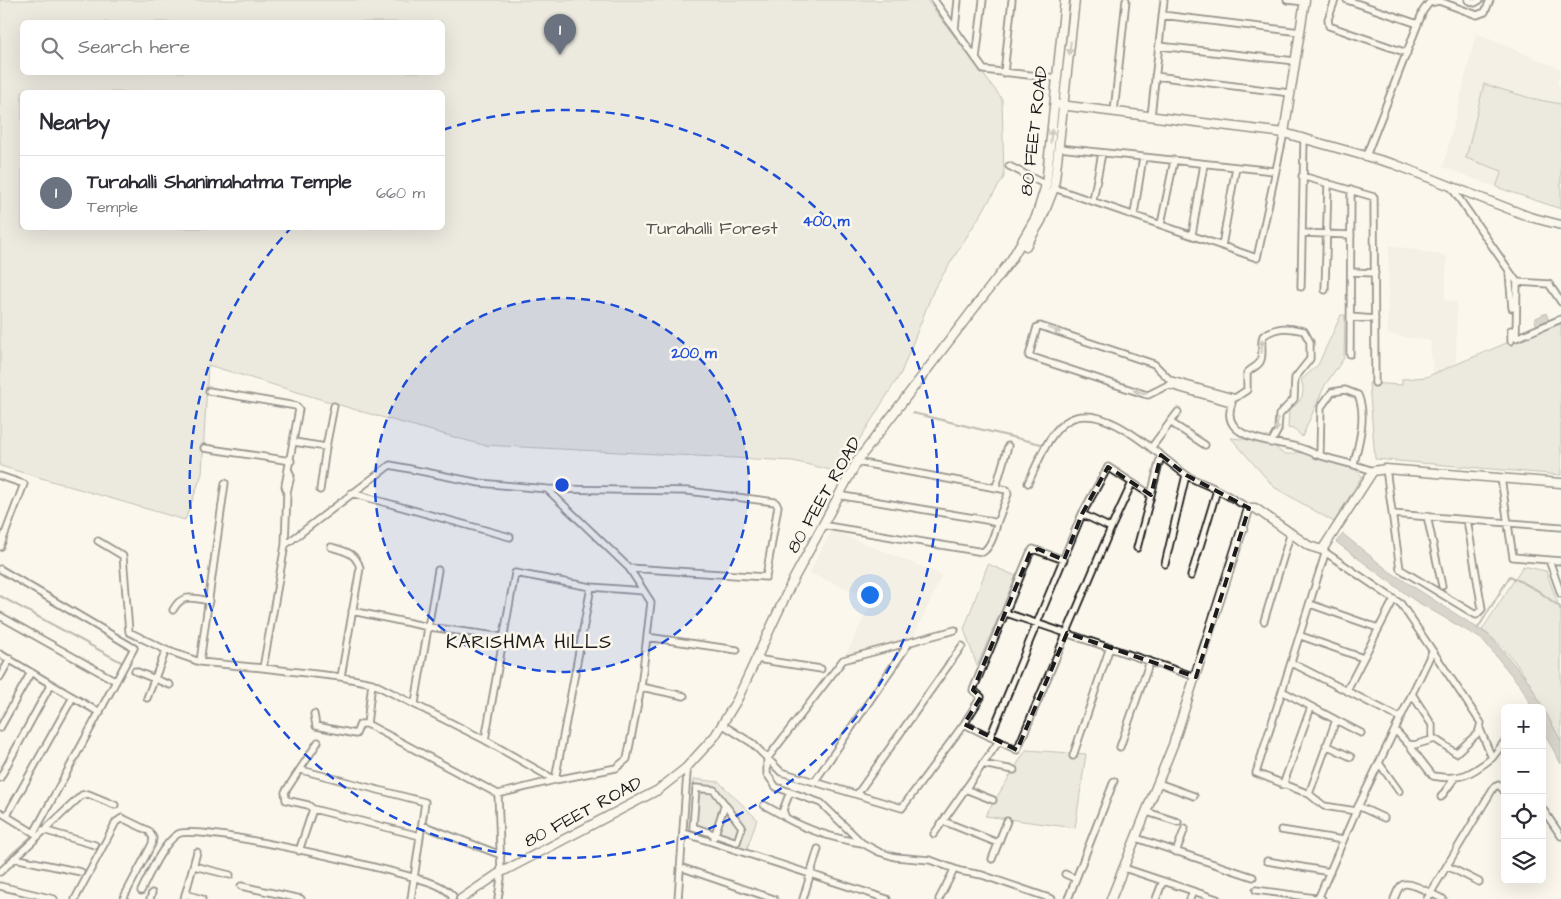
<!DOCTYPE html>
<meta charset="utf-8">
<style>
:root{--surface:#fff;--page:#f2f2f3;--text:#2b2b33;--muted:#7c7c81;--line:#e1e1e2;--accent:#b45309}
body{margin:0;font-family:"Architects Daughter",sans-serif;background:var(--page);color:var(--text)}
.controls{position:absolute;right:15px;bottom:15px;display:grid;overflow:hidden;border-radius:8px;box-shadow:0 5px 20px #0002}
.controls button{width:45px;height:45px;display:grid;place-items:center;padding:0;border:0;border-bottom:1px solid var(--line);background:var(--surface);color:var(--text);font:25px sans-serif}
.you{position:absolute;left:869px;top:594px;width:18px;height:18px;margin:-12px;border:4px solid #fff;border-radius:50%;background:#1a73e8;box-shadow:0 0 0 8px #1a73e833}
.badge{display:grid;place-items:center;width:32px;height:32px;border-radius:50%;background:var(--accent);color:#fff;font-size:16px;font-weight:700}
.pin{position:absolute;translate:-50% -41px;filter:drop-shadow(0 1px 2px #0008)}
.pin::after{content:'';position:absolute;top:26px;width:18px;height:15px;background:inherit;clip-path:polygon(0 0,100% 0,50% 100%)}
.list{margin:0;padding:0;list-style:none}
h2{display:flex;justify-content:space-between;align-items:center;height:65px;margin:0;padding:0 20px;font-size:21px}
h2 small{font-size:16px;font-weight:400;color:var(--muted)}
.list li{display:grid;grid-template-columns:32px 1fr auto;gap:15px;align-items:center;box-sizing:border-box;height:75px;padding:0 20px;border-top:1px solid var(--line)}
.list b{display:block;font-size:19px;white-space:nowrap}
.list p{margin:0;font-size:16px;white-space:nowrap;color:var(--muted)}
.list em{font-size:16px;font-style:normal;color:var(--muted)}
.icon{flex:none;width:28px;height:28px;fill:none;stroke:currentColor;stroke-width:2;stroke-linecap:round;stroke-linejoin:round}
.map{position:relative;flex:none;width:1561px;height:899px;overflow:hidden}
.search{position:absolute;background:var(--surface);box-shadow:0 5px 20px #0002;left:20px;top:20px;width:425px;height:55px;display:flex;align-items:center;gap:12px;box-sizing:border-box;padding:0 18px;border-radius:8px;color:var(--muted);font-size:19px}
.panel{position:absolute;background:var(--surface);box-shadow:0 5px 20px #0002;left:20px;top:90px;width:425px;height:140px;border-radius:8px}
.map>svg:first-child{display:block}
.built{fill:#eae6dc}
.green{fill:#dad7ce;stroke:#7b7a75;fill-rule:evenodd}
.water{fill:#afaca5;stroke:#74726e}
.lines{fill:none;stroke-linecap:round;stroke-linejoin:round}
.stream{stroke:#74726e;stroke-width:2}
.street-casing{stroke:#1c1c1c;stroke-width:9}
.secondary-casing{stroke:#1c1c1c;stroke-width:11}
.street{stroke:#fbf7ec;stroke-width:5.5}
.secondary{stroke:#fbf7ec;stroke-width:8}
.oneway{fill:#97948e}
.marked{fill:none;stroke:#1c1c1c;stroke-width:4;stroke-dasharray:10 6;stroke-linejoin:round}
.ring{fill:none;stroke:#1d4ed8;stroke-width:2.5;stroke-dasharray:9 6}
.labels{text-anchor:middle;dominant-baseline:central;stroke-width:5;stroke-linejoin:round;paint-order:stroke}
.street-label{font-size:18px;fill:#1c1c1c;stroke:#fbf7ec}
.park-label{font-size:18px;fill:#555451;stroke:#fbf7ec}
.neighbourhood-label{font-size:19px;letter-spacing:1px;fill:#1c1c1c;stroke:#fbf7ec}
.centre{fill:#1d4ed8;stroke:#fbf7ec;stroke-width:2.5}
.ring-label{font-size:15px;text-anchor:middle;font-weight:bold;fill:#1d4ed8;stroke:#fbf7ec;stroke-width:5;stroke-linejoin:round;paint-order:stroke}
</style>
<div class="map">
<svg width="1561" height="899" viewBox="0 0 1561 899">
<rect width="100%" height="100%" fill="#fbf7ec"/>
<filter id="ink" filterUnits="userSpaceOnUse"><feTurbulence type="fractalNoise" baseFrequency=".02" numOctaves="2"/><feDisplacementMap in="SourceGraphic" scale="10" xChannelSelector="R" yChannelSelector="G"/><feConvolveMatrix kernelMatrix="1 2 1 2 8 2 1 2 1" color-interpolation-filters="sRGB"/></filter>
<g filter="url(#ink)">
<path class="built" d="M1476,33L1561,69L1557,84L1561,85V104L1533,99L1496,187L1443,167Z
M1389,245L1447,256L1445,300L1457,302L1456,364L1433,374L1430,341L1387,334Z
M832,530L942,575L913,639L846,654L873,600L809,573Z"/>
<path class="green" d="M0,0H927L1002,99L1004,177L934,289L901,373L839,472L793,461L483,445L363,412L208,365L202,474L185,520L0,466ZM22,22H442V72H22ZM22,92H442V228H22Z
M1484,84L1533,99L1561,104V209L1496,187L1502,171L1466,158Z
M1341,315H1345L1344,358L1325,385L1302,437L1296,430L1288,428L1289,409C1301,404 1306,393 1301,380L1318,365Z
M1561,320V475L1375,459L1369,383L1402,385V379L1426,377Z
M1231,438L1274,442C1277,453 1287,457 1298,452L1351,465L1362,476L1334,522L1274,487Z
M988,564L1016,576L977,666L964,629Z
M1523,566L1546,571L1561,612V741C1539,701 1520,656 1482,630Z
M1026,750L1086,754L1075,828L985,816Z
M694,779L719,782L757,819L747,849L689,831Z"/>
<path class="water" d="M1546,313L1549,321L1537,326L1534,319Z
M1343,534L1389,571L1490,636L1529,682L1561,741V764L1542,729V708H1532L1522,688L1483,640L1414,600L1336,542Z"/>
<g class="lines">
<path class="stream" d="M913,413L1041,444
M0,596L123,663
M1478,628L1510,576L1537,590L1560,607L1561,610
M5,860L33,835"/>
<defs>
<path id="street" d="M934,0L984,70L1056,78
M1287,0L1305,2
M1335,0L1328,19L1329,26L1407,53
M1347,0L1418,24
M1468,0L1475,3L1480,0
M1162,15L1300,32
M955,29L958,0
M1159,46L1295,61
M976,59L983,0
M1004,73L1012,0
M1155,76L1290,93
M1114,112L1126,0
M1151,116L1164,0
M1059,148L1274,171
M1366,156L1423,11L1429,3L1439,1L1477,15L1485,12L1490,0
M1009,166L1046,185
M1302,176L1374,197L1375,383
M1451,187L1517,282L1516,338L1561,319
M1054,188L1257,258L1284,133
M1093,200L1102,153
M1134,214L1143,157
M1161,224L1174,161
M1302,233L1351,235
M1192,235L1204,164
M1222,246L1236,167
M1351,272L1375,273
M1509,273L1512,308
M1517,282L1549,284L1561,302
M1301,287L1304,139
M1325,290L1328,183
M1350,317L1375,319
M1511,341V330
M1350,354L1351,190
M209,391L296,406L299,409L285,486L287,492L285,545
M1170,422L1205,445
M294,442L326,447L334,406
M1271,443L1278,430L1279,415L1294,399L1295,378L1310,359V342L1304,331C1288,327 1277,326 1263,336C1260,345 1264,356 1260,362C1257,367 1251,368 1247,373V390L1235,398L1170,380L1154,364L1040,326L1037,327L1029,356L1144,394L1148,395L1168,385L1232,403C1218,440 1274,441 1297,447C1304,449 1311,452 1318,455C1337,461 1355,464 1373,471
M204,448L291,461
M1151,448L1178,412
M1320,455L1321,407L1332,392L1345,390L1358,395C1367,415 1359,443 1354,463
M862,463L1007,490L1008,494L997,523
M1386,469L1400,569L1476,615L1482,609L1467,520
M0,476L24,484L0,547
M1501,478L1513,557L1561,561
M1028,483C1038,464 1048,431 1069,420C1105,401 1157,455 1185,474C1194,481 1206,484 1216,489C1227,495 1238,502 1249,508
M996,487L1008,446
M547,489L629,568L651,602L641,687L627,759L616,768L555,780L485,740L372,683L341,677L263,668L285,545L390,465L480,483L547,489L688,491L775,502L778,506L766,577L629,568
M320,490L326,447
M287,492L291,476L289,471
M351,493L510,537
M1082,514L1111,528
M1392,514L1561,527
M1427,516L1442,586
M827,526L983,552C991,546 995,533 997,523L986,520L843,496
M98,541L123,556L129,632L166,650L200,662L263,668
M331,547C345,551 356,553 360,568L341,677
M1137,548L1151,495
M1322,550L1401,604L1481,723L1478,733L1456,753L1435,739L1414,745L1408,744L1395,730
M1325,554L1282,691L1336,720L1309,794L1324,806L1356,811
M1549,560L1561,594
M1165,564L1186,475
M0,569L134,648L34,833L0,812
M1191,576L1217,490
M1310,604L1378,628
M173,610C182,593 193,598 209,601
M352,611L429,627L503,637
M1006,613L1196,677
M0,616L116,681
M1264,621L1291,532
M955,630L843,660L767,759V774L776,787L821,803L862,843L879,852L895,857L930,860L960,871L982,875L1052,899
M1301,636L1363,658
M647,637L737,650
M0,654L100,713
M756,659L821,669
M200,662L225,483
M1292,663L1400,718
M135,671L170,685
M0,677L10,659
M372,683L367,724L498,794
M641,687L684,696
M1347,690L1394,599
M1282,691L1256,773L1309,794
M1412,694L1432,725V739
M147,698L166,650
M415,703L438,570
M314,714L316,726L356,734L360,724H367
M1336,720L1361,733
M964,724L981,697L973,690L1030,553L1033,549L1064,560
M723,725L752,743L781,772L902,808L964,724L1017,750L1111,528L1132,483
M0,728L31,672
M1480,729L1492,758L1505,741
M990,737L1082,514L1108,467L1151,495L1161,455
M485,740L515,573L591,587L644,591
M1326,745L1351,757
M1409,745L1433,776C1461,781 1471,774 1492,758
M1120,747L1150,661
M1073,756L1110,647
M1379,763L1399,791
M982,764L1014,770
M301,770L425,802L411,899
M0,778L51,684
M815,781L909,643
M1158,783L1194,796
M1283,785L1311,707
M696,788L714,790L742,827L737,842L693,827Z
M965,789L993,800
M790,792L783,810L786,818C808,830 836,839 862,843
M858,793L962,646
M1441,797L1454,779
M764,805L784,816
M1358,806L1384,818
M1542,808L1561,836
M313,809L420,836
M1147,812L1178,822
M7,815L73,697
M943,821L998,843
M422,825L501,855
M43,830L95,845
M1281,830L1343,840
M684,833L887,899
M934,834L999,741
M714,837L725,804
M1136,838L1253,877
M299,851L313,809L308,805L286,800L285,792L318,742
M1176,852L1185,828
M14,858L81,872
M992,859L1007,821
M1267,861L1330,872
M194,866L230,875
M1447,866L1479,882
M680,867L774,899
M1124,868L1217,899
M0,872L82,795L88,794L115,805
M501,872L498,794L555,780L591,587
M1065,874L1076,879
M0,886L54,899
M241,886L301,899
M1256,890L1322,899
M141,891C149,875 163,843 178,834C197,823 409,873 437,885C444,888 448,891 453,896L452,899
M185,894L202,899
M75,899L116,822L122,818L149,831L153,838L152,844L123,899
M150,899L152,893
M184,899L197,852
M498,899L501,878
M678,899L687,773
M803,899L818,849
M939,899L954,870
M1068,899L1114,781
M1156,899L1163,881
M1190,899L1193,891
M1318,899L1356,811L1432,652
M1394,899C1396,895 1398,887 1402,885C1410,880 1435,896 1443,899
M1427,899L1494,787L1499,785L1505,792"/>
<path id="secondary" d="M1060,105L1284,133L1394,164L1530,217L1561,225
M1284,133L1305,0
M1026,246L1041,221L1054,188L1075,0
M461,899L498,874L658,790L686,768L715,736L737,700L792,582L858,460L1011,260L1036,217L1046,185L1065,0
M1111,899L1173,745L1249,508H1255L1309,546L1322,550L1373,471L1386,469L1561,483"/>
</defs>
<use href="#street" class="street-casing"/>
<use href="#secondary" class="secondary-casing"/>
<use href="#street" class="street"/>
<use href="#secondary" class="secondary"/>
</g>
<defs><path id="oneway-solid" d="M-6-.8H1V-3.2L6.5 0L1 3.2V.8H-6Z" transform="scale(1.25)"/></defs>
<g class="oneway">
<use href="#oneway-solid" transform="translate(1070 48) rotate(96)"/>
<use href="#oneway-solid" transform="translate(1051 136) rotate(-85)"/>
<use href="#oneway-solid" transform="translate(1054 330) rotate(19)"/>
<use href="#oneway-solid" transform="translate(1262 346) rotate(-87)"/>
<use href="#oneway-solid" transform="translate(1140 392) rotate(-166)"/>
<use href="#oneway-solid" transform="translate(1277 425) rotate(98)"/>
</g>
</g>
<path d="M0 0H1561V899H0ZM1161,455L1186,475L1249,508L1196,677L1067,633L1017,750L964,724L981,697L973,690L1030,553L1038,549L1064,560L1082,514L1108,467L1151,495Z" fill="#fbf7ec" fill-opacity=".55" fill-rule="evenodd"/>
<path class="marked" d="M1161,455L1186,475L1249,508L1196,677L1067,633L1017,750L964,724L981,697L973,690L1030,553L1038,549L1064,560L1082,514L1108,467L1151,495Z"/>
<circle cx="562" cy="485" r="187" fill="#1d4ed8" fill-opacity=".12"/>
<g class="ring">
<circle cx="562" cy="485" r="187"/>
<path d="M443 130A374 374 0 1 1 291 228"/>
</g>
<g class="labels">
<g class="street-label">
<text transform="translate(1034 131) rotate(-83)">80 FEET ROAD</text>
<text transform="translate(824 495) rotate(-60)">80 FEET ROAD</text>
<text transform="translate(583 812) rotate(-28)">80 FEET ROAD</text>
</g>
<g class="park-label">
<text x="712" y="228">Turahalli Forest</text>
</g>
<g class="neighbourhood-label">
<text x="529" y="642">KARISHMA HILLS</text>
</g>
</g>
<circle cx="562" cy="485" r="8" class="centre"/>
<g class="ring-label">
<text x="826" y="226">400 m</text>
<text x="694" y="358">200 m</text>
</g>
</svg>
<div class="controls">
<button>+</button>
<button>−</button>
<button><svg class="icon" aria-label="locate" viewBox="0 0 24 24"><circle cx="12" cy="12" r="6"/><path d="M12 2v4M12 18v4M2 12h4M18 12h4"/></svg></button>
<button><svg class="icon" aria-label="layers" viewBox="0 0 24 24"><path d="M12 4l9 5-9 5-9-5zM3 14l9 5 9-5"/></svg></button>
</div>
<div class="you"></div>
<div class="pin badge" style="left:560px;top:55px;background:#6b7280">1</div>
<div class="search"><svg class="icon" aria-label="search" viewBox="0 0 24 24"><circle cx="10" cy="10" r="6"/><path d="M15 15l6 6"/></svg>Search here</div>
<section class="panel">
<h2>Nearby<small></small></h2>
<ul class="list">
<li><span class="badge" style="background:#6b7280">1</span><div><b>Turahalli Shanimahatma Temple</b><p>Temple</p></div><em>660 m</em></li>
</ul>
</section>
</div>
